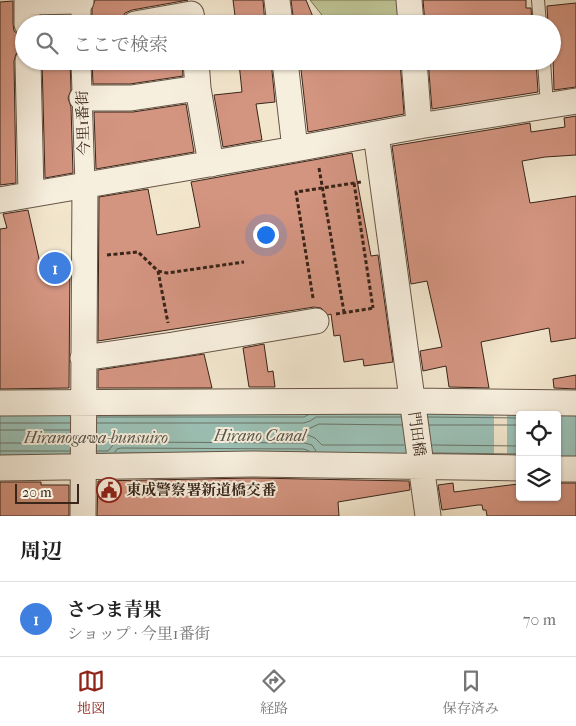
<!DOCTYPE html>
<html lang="ja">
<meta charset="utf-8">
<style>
:root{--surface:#fff;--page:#f2f2f2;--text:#222;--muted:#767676;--line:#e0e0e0;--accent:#8f2418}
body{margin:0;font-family:"IM FELL French Canon","Noto Serif JP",serif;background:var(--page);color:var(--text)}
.controls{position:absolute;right:15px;bottom:15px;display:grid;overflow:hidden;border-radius:5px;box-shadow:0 1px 4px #0004}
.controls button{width:45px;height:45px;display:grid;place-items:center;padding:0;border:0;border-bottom:1px solid var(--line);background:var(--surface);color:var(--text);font:25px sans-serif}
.scale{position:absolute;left:15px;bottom:12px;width:64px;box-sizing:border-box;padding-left:5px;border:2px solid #392519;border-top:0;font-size:14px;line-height:18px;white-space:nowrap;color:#392519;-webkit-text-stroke:4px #f7efde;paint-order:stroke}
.you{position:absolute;left:265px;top:234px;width:18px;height:18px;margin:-12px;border:4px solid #fff;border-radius:50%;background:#1a73e8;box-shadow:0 0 0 8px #1a73e833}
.badge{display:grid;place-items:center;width:32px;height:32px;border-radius:50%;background:var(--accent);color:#fff;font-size:16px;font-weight:700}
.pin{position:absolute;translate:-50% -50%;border:2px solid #fff;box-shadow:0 1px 5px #0006}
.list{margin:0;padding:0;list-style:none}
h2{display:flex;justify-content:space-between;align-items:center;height:65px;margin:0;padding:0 20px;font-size:21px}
h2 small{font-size:16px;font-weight:400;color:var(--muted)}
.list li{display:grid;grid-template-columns:32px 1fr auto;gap:15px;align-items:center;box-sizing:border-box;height:75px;padding:0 20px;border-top:1px solid var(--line)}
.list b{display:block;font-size:19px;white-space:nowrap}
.list p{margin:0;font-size:16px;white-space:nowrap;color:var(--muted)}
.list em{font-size:16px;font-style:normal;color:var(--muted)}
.icon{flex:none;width:28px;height:28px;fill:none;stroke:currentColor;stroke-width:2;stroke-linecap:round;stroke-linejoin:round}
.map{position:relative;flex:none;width:576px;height:516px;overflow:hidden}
.search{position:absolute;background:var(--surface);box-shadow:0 1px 4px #0004;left:15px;right:15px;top:15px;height:55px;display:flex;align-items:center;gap:12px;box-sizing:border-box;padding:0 18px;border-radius:28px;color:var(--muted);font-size:19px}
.sheet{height:140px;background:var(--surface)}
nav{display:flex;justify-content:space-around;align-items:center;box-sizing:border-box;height:70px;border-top:1px solid var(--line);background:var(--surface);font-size:14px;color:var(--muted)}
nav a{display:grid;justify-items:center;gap:2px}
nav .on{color:var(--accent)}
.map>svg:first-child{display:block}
.green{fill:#bec495;stroke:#7c7457}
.water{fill:#9bc0b5;stroke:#748277}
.pier{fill:#f2e6cd}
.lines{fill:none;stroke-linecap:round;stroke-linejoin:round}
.shore{stroke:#6a7267;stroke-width:1}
.building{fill:#d39480;stroke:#392519}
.service-casing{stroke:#675546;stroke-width:14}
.pedestrian-casing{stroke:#675546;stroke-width:21}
.minor-casing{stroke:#675546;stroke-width:27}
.path{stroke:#392519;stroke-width:3;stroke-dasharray:4 2.5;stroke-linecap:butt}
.service{stroke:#f7efde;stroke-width:12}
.pedestrian{stroke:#f7efde;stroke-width:19}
.minor{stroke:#f7efde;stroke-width:25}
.labels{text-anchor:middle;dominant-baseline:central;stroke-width:4;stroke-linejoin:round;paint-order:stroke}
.street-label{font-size:15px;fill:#392519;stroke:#f7efde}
.poi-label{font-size:15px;font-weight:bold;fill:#392519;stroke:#f7efde;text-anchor:start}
.water-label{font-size:16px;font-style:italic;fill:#565448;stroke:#f7efde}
</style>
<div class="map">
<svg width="576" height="516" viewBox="0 0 576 516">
<rect width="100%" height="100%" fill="#f2e6cd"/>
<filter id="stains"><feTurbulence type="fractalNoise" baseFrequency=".004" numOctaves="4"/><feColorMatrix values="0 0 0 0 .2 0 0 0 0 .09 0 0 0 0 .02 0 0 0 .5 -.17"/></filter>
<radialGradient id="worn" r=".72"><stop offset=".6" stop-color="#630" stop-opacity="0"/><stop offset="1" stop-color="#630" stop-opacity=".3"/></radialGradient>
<path class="green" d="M310,0H401L402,24H329Z"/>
<path class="water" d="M576,407V465H557V415H520V465L305,454L120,453V462H0V411Z"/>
<path class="pier" d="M494,407H507V465L494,464Z"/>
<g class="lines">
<path class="shore" d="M97,417H304L308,415
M428,417L520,418
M0,423H70
M97,423H304L310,421L316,417H401
M402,425L319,424L304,431L303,433L315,438L322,445H404
M429,425H520
M0,430H70
M0,443H70
M432,445L520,446
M0,451H70
M97,451H108L114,444L121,442L305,443L312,445L316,451
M115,452L117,449L121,448L304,449L309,451
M433,453L520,454"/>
</g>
<path class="building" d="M95,0H188L132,10L125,13L122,19L121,24H92V9Z
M233,0H263L265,24H236Z
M291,0H306L316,24H294Z
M423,0H526V8H531L532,24H425Z
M13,1V24L14,31L22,37L23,48L16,54L14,61L16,183L0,185V2Z
M576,3V87L554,90L552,24H548L547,6Z
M41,16H70V24H41Z
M42,61H70L71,90L68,98L71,107L73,173L45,178Z
M92,61H182L183,76L130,84H93Z
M256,61H271L275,102L256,104L262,140L223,147L214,95L242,92L239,63Z
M300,61H400L404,114L308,132Z
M428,61H536L538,92L432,109Z
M186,104L194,152L96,169L94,112H133Z
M576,116V155L545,157L522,161L530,203L576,196V338L551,342L549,328L481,342L489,388L449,387L446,366L423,371L420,351L442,347L427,281L411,284L392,146L530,123L531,132L565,127L564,118Z
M352,153L371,256L378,255L393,362L364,366L363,359L344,362L340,335L334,336L331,314L328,315L321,308L314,307L98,341L99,197L148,189L157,235L200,227L191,182Z
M28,210L40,263L70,260L69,388L0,389V229L7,228L3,214Z
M264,344L268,372L273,371L275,387H249L243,348Z
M204,354L212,388H98V370Z
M576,375V389L554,388L553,379Z
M252,478L409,481L410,490L338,502L339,516H97L98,481Z
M0,482H41V485H69V516H0Z
M453,483L454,492L518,484L519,497H557V483H576V516H487L486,510H483L482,505H478L442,510L438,485Z"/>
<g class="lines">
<defs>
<path id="service" d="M538,0L540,24
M544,61L547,106"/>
<path id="pedestrian" d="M81,0V24
M81,61L85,185"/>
<path id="minor" d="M277,0L280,24
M409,0L411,24
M27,24V2L81,1
M135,24L191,14L193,24
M28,61L31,194
M196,61L198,88L211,164
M285,61L295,149L419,126L576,101
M414,61L419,126
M82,98H131L198,88
M376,134L428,516
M0,200L295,149
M83,358L173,345L316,321
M0,403L413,401L576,403
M0,468L252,464L520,468
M557,469H576
M83,516L85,185"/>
</defs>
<use href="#service" class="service-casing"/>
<use href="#pedestrian" class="pedestrian-casing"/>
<use href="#minor" class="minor-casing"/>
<path class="path" d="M319,168L344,312
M354,183L373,308
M107,255L138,252L158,271L168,323
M158,271L167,273L244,262
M313,298L296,192L361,182
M336,314L374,308"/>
<use href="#service" class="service"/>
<use href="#pedestrian" class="pedestrian"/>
<use href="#minor" class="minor"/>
</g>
<defs>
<symbol id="civic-ring" viewBox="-11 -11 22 22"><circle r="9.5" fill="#f7efde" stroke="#8f2418" stroke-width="1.5"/><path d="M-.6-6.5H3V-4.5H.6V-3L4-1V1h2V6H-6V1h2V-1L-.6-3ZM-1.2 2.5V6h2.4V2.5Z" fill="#8f2418"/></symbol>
</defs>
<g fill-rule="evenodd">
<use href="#civic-ring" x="95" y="476" width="28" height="28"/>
</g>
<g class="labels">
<g class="street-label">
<text transform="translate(83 123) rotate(-92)">今里1番街</text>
<text transform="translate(417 434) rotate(82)">門田橋</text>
</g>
<g class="poi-label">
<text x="126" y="490">東成警察署新道橋交番</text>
</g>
<g class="water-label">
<text x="260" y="435">Hirano Canal</text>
<text x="96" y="437">Hiranogawa-bunsuiro</text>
</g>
</g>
<rect width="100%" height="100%" filter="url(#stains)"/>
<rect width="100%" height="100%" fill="url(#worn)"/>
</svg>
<div class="controls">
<button><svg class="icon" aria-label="locate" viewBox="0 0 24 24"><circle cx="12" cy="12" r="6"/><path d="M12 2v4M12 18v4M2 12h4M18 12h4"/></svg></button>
<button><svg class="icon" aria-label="layers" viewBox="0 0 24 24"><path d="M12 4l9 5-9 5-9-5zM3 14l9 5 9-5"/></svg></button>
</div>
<div class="scale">20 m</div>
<div class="you"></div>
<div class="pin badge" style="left:55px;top:268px;background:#3f7fe0">1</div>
<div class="search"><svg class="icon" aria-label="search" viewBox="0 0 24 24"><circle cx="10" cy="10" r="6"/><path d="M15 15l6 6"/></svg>ここで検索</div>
</div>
<section class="sheet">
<h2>周辺<small></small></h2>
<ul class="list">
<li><span class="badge" style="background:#3f7fe0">1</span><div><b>さつま青果</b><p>ショップ · 今里1番街</p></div><em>70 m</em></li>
</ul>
</section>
<nav>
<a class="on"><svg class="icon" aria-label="map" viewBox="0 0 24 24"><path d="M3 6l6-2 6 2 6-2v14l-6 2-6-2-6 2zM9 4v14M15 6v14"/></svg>地図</a>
<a><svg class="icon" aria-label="directions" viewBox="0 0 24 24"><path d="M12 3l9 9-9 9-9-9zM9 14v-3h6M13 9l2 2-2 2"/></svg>経路</a>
<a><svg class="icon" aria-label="saved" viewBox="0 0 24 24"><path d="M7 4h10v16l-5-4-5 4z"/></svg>保存済み</a>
</nav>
